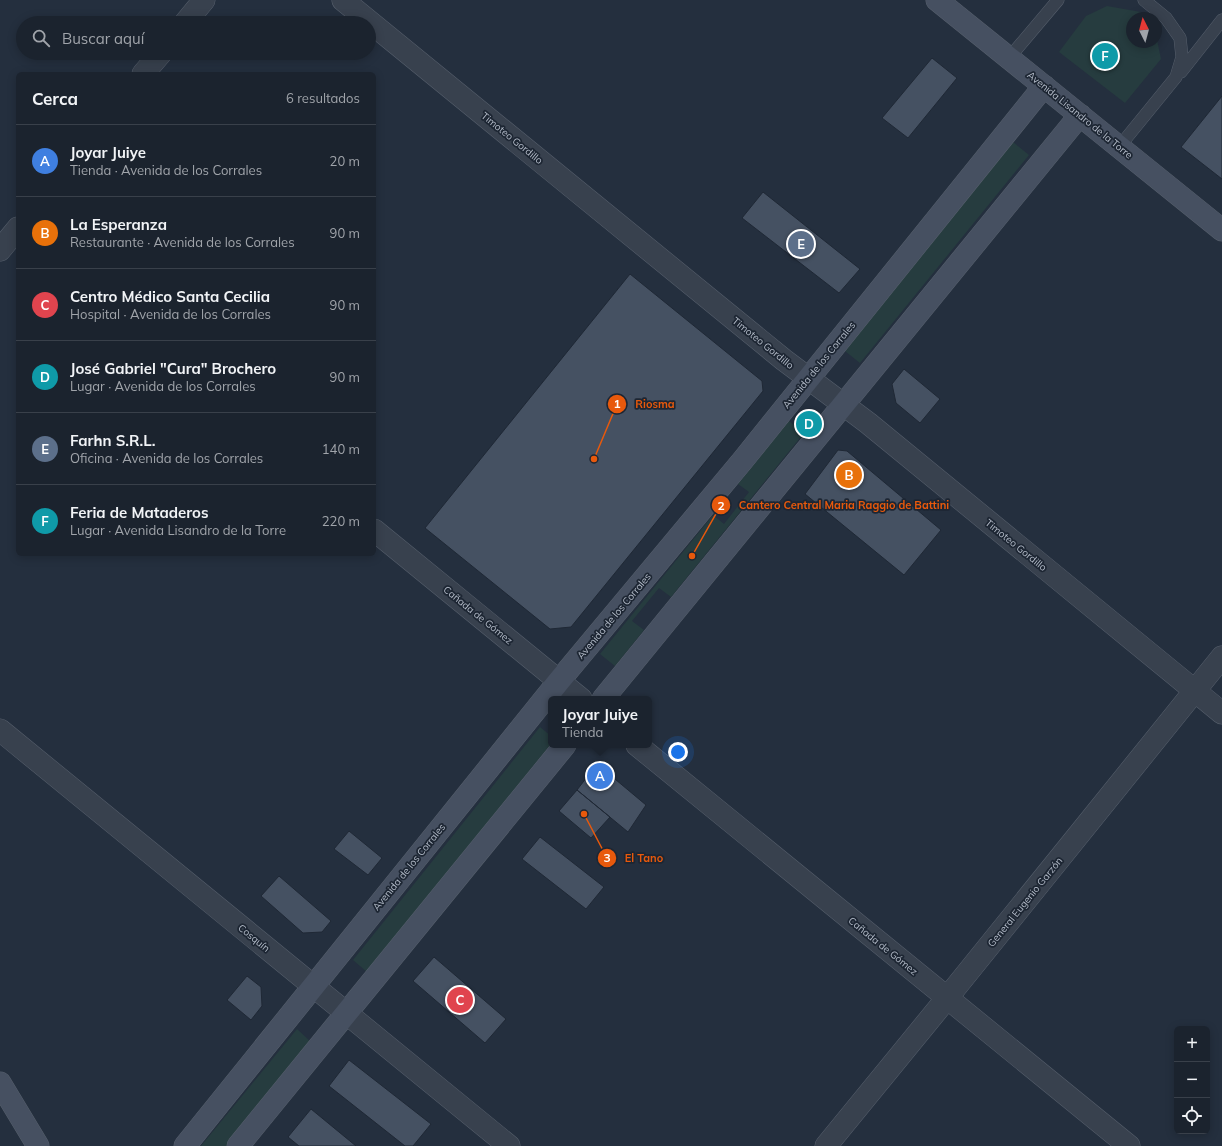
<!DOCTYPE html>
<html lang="es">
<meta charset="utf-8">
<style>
:root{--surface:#1b232e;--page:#242b36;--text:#f1f3f6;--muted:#a0a4aa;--line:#39404a;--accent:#8ab4f8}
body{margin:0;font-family:Mulish,sans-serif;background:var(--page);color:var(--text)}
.controls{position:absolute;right:12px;bottom:12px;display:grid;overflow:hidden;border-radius:6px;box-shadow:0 2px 10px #0003}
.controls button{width:36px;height:36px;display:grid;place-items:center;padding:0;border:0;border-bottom:1px solid var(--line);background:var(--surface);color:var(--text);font:20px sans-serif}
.compass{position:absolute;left:1126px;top:12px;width:36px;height:36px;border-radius:50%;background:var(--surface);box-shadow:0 2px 10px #0003;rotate:354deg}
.you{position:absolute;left:678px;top:752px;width:14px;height:14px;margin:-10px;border:3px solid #fff;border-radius:50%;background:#1a73e8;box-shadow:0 0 0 6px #1a73e833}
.badge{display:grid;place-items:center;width:26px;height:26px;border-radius:50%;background:var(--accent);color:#fff;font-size:13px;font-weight:700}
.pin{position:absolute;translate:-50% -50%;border:2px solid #fff;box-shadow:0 1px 4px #0006}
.popup{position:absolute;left:548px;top:696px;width:104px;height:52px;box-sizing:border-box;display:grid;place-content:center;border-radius:6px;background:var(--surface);filter:drop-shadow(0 1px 3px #0005);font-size:13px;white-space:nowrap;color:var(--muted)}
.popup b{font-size:15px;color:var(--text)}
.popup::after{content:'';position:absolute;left:50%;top:100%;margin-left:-8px;border:8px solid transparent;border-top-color:var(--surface)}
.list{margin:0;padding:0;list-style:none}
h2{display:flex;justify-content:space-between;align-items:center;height:52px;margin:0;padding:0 16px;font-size:17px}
h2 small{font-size:13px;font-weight:400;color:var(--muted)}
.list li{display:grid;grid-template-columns:26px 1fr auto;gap:12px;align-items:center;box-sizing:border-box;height:72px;padding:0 16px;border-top:1px solid var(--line)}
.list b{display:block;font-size:15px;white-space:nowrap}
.list p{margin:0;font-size:13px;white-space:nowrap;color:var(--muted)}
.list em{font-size:13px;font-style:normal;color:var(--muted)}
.icon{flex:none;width:22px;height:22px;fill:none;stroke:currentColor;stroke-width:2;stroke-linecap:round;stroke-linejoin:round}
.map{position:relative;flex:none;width:1222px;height:1146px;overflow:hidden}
.search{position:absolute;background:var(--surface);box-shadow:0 2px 10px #0003;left:16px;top:16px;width:360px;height:44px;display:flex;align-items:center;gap:10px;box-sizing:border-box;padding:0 14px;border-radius:22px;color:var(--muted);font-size:15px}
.panel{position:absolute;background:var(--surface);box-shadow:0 2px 10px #0003;left:16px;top:72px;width:360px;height:484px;border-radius:6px}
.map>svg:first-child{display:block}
.green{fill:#263c3f}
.building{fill:#455162;stroke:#1f2835}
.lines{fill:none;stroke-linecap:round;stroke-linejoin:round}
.lane-casing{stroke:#565f6c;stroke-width:13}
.street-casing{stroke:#565f6c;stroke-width:23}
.secondary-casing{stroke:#565f6c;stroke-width:23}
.lane{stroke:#38414e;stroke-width:12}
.street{stroke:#38414e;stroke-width:22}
.secondary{stroke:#465061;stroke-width:22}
.labels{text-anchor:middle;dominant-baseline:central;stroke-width:3.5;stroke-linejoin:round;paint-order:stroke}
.street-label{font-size:10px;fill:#b4bcc9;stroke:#1d2633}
.leader{fill:none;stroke:#e8590c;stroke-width:1.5}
.callout-dot{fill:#e8590c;stroke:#1d2633;stroke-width:1.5}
.mark-label{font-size:12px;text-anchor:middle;font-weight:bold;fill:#fff}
.callout-label{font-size:11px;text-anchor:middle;font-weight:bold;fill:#e8590c;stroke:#1d2633;stroke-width:3.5;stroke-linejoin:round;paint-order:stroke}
</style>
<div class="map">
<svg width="1222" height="1146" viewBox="0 0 1222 1146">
<rect width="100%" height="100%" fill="#242f3e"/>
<path class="green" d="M1107,6L1141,12L1145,18H1132V42H1156V35L1161,59L1125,103L1059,52L1086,16Z
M1013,142L1029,155L860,363L845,351Z
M789,421L804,433L671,597L659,588L632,621L644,630L615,666L600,654L713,515L724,524L749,492L738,484Z
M540,727L551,736V744L367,972L353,960Z
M297,1029L311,1042L226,1146H201Z"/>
<path class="building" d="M932,58L957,78L908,138L882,118Z
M1222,96V179L1181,147Z
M763,192L860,269L839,293L742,218Z
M630,274L762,381L763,391L571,627L550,629L425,528Z
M904,369L940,399L920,423L896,403L892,384Z
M838,450L847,451L941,530L904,575L805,494Z
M597,764L646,805L628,832L577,790Z
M577,790L610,817L591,838L559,811Z
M349,831L382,858L368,875L334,849Z
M540,837L604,887L586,909L522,859Z
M279,876L331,921L322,932L303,933L261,896Z
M434,957L506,1019L485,1043L413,981Z
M247,976L261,987L262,1006L251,1020L227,1000Z
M349,1060L431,1124L413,1146H405L329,1086Z
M311,1109L356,1146H299L288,1137Z"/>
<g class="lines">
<defs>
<path id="lane" d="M1009,58L1058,0
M1181,72L1222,20
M1119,147L1176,77L1182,57L1180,38L1166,18L1144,0"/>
<path id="street" d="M343,0L784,360L868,423L1222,713
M185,23L204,0
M143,74L161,53
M0,250L18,228
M374,530L581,699
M0,730L509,1146
M637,745L1129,1146
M826,1146L947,998L1222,657"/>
<path id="secondary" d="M937,0L1222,230
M603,699L1080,115
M0,1083L38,1146
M185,1146L559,681L743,460L1044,86
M238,1146L565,745"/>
</defs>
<use href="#lane" class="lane-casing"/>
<use href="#street" class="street-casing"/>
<use href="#secondary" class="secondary-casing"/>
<use href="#lane" class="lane"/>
<use href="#street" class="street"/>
<use href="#secondary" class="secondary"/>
</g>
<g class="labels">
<g class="street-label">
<text transform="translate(1080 115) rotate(39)">Avenida Lisandro de la Torre</text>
<text transform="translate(512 138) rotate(39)">Timoteo Gordillo</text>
<text transform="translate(763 343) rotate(39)">Timoteo Gordillo</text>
<text transform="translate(819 365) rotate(-51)">Avenida de los Corrales</text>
<text transform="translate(1016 545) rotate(39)">Timoteo Gordillo</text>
<text transform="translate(478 615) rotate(39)">Cañada de Gómez</text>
<text transform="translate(614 616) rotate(-50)">Avenida de los Corrales</text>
<text transform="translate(409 867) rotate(-51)">Avenida de los Corrales</text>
<text transform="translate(1025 902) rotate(-51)">General Eugenio Garzón</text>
<text transform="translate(254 938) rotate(39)">Cosquín</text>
<text transform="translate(883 946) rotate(39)">Cañada de Gómez</text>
</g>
</g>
<path class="leader" d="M594 459L617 404M692 556L721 505M584 814L607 858"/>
<g class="callout-dot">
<circle cx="594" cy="459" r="4"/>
<circle cx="692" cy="556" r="4"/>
<circle cx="584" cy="814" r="4"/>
<circle cx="617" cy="404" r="10"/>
<circle cx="721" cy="505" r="10"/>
<circle cx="607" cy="858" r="10"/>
</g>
<g class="mark-label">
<text x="617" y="408">1</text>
<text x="721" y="510">2</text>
<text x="607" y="862">3</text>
</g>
<g class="callout-label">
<text x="655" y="408">Riosma</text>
<text x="844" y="509">Cantero Central Maria Raggio de Battini</text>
<text x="644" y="862">El Tano</text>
</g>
</svg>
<div class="controls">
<button>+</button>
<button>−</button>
<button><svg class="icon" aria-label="locate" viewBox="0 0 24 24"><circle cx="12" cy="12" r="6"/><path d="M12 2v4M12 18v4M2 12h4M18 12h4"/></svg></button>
</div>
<svg class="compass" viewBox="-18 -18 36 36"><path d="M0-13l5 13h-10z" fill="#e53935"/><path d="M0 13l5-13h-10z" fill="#a0a4aa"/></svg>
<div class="you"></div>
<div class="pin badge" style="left:600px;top:776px;background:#3f7fe0">A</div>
<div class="popup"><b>Joyar Juiye</b>Tienda</div>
<div class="pin badge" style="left:849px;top:475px;background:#e8710a">B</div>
<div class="pin badge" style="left:460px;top:1000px;background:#e0444e">C</div>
<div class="pin badge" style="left:809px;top:424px;background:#0f9aa8">D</div>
<div class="pin badge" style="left:801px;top:244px;background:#5c6f8a">E</div>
<div class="pin badge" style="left:1105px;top:56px;background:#0f9aa8">F</div>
<div class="search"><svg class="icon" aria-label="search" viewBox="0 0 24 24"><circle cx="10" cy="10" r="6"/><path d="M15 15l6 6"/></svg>Buscar aquí</div>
<section class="panel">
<h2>Cerca<small>6 resultados</small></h2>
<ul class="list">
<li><span class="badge" style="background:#3f7fe0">A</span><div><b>Joyar Juiye</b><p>Tienda · Avenida de los Corrales</p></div><em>20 m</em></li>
<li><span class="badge" style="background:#e8710a">B</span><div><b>La Esperanza</b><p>Restaurante · Avenida de los Corrales</p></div><em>90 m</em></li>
<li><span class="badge" style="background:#e0444e">C</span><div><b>Centro Médico Santa Cecilia</b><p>Hospital · Avenida de los Corrales</p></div><em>90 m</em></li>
<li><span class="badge" style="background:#0f9aa8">D</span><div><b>José Gabriel &quot;Cura&quot; Brochero</b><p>Lugar · Avenida de los Corrales</p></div><em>90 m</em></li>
<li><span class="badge" style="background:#5c6f8a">E</span><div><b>Farhn S.R.L.</b><p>Oficina · Avenida de los Corrales</p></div><em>140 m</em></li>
<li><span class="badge" style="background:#0f9aa8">F</span><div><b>Feria de Mataderos</b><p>Lugar · Avenida Lisandro de la Torre</p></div><em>220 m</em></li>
</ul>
</section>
</div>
